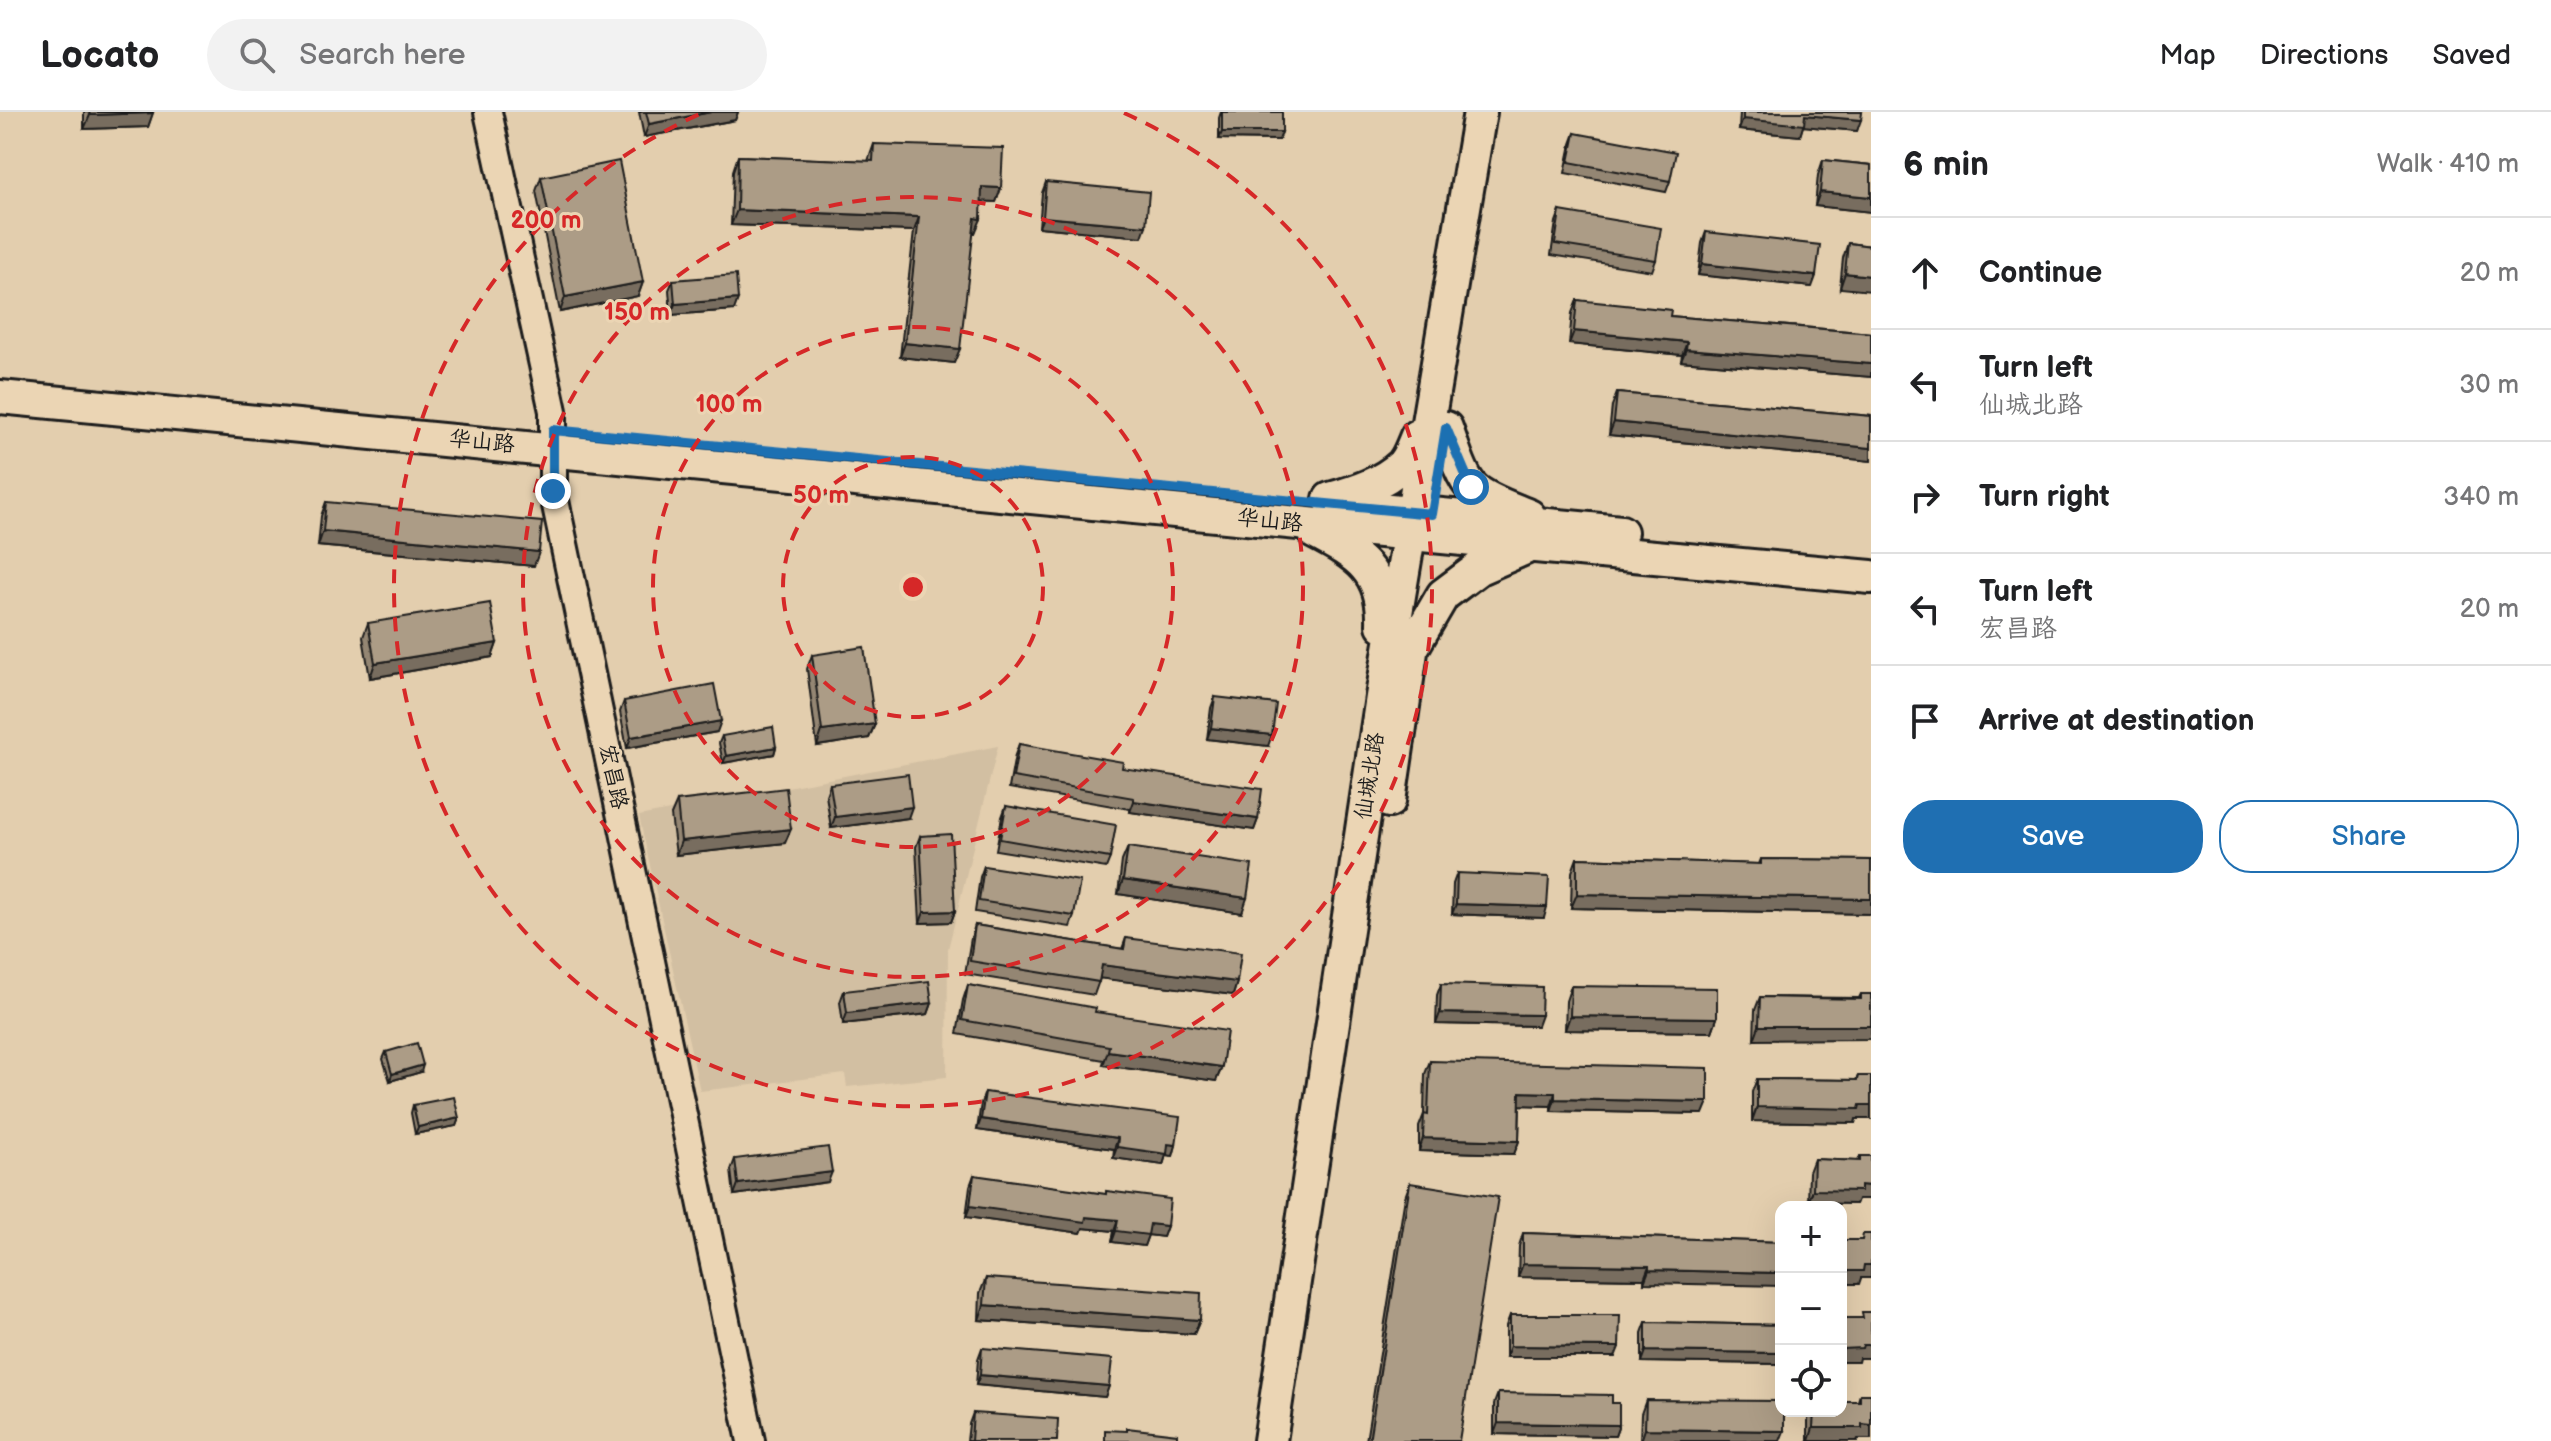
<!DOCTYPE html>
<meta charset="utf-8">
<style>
:root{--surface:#fff;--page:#f2f2f2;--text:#202124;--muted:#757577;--line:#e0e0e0;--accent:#1f6fb2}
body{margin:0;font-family:"Balsamiq Sans","LXGW WenKai TC",sans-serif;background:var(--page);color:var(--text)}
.controls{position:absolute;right:24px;bottom:24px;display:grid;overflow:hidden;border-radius:16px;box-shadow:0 8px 32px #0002}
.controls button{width:72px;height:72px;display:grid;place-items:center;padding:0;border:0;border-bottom:2px solid var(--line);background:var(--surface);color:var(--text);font:40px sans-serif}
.stop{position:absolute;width:24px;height:24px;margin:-18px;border:6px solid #1f6fb2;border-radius:50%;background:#fff}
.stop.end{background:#1f6fb2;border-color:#fff;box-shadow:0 2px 8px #0008}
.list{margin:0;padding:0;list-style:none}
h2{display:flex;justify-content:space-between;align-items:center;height:104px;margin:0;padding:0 32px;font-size:34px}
h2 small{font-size:26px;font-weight:400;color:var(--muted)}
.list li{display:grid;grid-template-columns:52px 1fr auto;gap:24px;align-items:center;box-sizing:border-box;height:112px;padding:0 32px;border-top:2px solid var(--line)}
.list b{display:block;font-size:30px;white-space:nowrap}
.list p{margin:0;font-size:26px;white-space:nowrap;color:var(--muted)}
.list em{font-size:26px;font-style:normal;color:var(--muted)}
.actions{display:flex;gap:16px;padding:24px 32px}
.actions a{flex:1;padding:18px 0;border:2px solid var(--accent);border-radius:32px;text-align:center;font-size:28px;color:var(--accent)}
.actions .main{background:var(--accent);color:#fff}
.icon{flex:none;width:44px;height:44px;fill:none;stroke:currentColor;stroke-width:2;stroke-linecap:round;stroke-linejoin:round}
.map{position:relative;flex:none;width:1871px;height:1329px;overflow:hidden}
header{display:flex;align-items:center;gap:48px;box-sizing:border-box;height:112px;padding:0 40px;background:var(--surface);border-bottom:2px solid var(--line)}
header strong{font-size:38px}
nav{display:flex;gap:44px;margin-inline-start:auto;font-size:28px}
.search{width:560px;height:72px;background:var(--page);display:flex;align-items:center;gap:20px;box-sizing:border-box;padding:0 28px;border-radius:44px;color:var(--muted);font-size:30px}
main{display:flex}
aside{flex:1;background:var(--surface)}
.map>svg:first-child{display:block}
.built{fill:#d2bfa2}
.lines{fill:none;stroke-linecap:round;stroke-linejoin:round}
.minor-casing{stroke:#1c1c1c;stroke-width:32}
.major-casing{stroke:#1c1c1c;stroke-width:38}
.minor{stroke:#ebd5b4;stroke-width:26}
.major{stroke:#ebd5b4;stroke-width:32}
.wall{fill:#948673;stroke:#1c1c1c;stroke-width:2}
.shaded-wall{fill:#786d5e;stroke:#1c1c1c;stroke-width:2}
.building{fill:#ac9c86;stroke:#1c1c1c;stroke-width:2}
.route{stroke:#1f6fb2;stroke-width:10}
.ring{fill:none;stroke:#d62828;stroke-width:4;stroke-dasharray:14 10}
.labels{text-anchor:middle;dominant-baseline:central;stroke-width:6;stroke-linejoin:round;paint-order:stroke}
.street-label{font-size:22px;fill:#1c1c1c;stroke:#ebd5b4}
.centre{fill:#d62828;stroke:#ebd5b4;stroke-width:4}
.ring-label{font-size:24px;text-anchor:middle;font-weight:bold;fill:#d62828;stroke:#ebd5b4;stroke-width:6;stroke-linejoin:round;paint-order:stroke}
</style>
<header>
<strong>Locato</strong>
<div class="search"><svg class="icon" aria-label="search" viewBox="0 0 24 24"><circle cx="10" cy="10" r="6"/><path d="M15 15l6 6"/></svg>Search here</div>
<nav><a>Map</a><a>Directions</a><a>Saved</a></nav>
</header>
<main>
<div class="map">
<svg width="1871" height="1329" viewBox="0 0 1871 1329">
<rect width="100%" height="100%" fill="#e3ceae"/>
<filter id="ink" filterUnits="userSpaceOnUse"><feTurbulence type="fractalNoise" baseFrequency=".0125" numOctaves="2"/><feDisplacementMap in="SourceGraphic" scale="16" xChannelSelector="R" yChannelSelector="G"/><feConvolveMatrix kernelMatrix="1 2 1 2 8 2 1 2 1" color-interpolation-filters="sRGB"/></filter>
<g filter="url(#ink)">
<path class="built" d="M998,634L948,837L947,965L847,975L845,962L700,979L639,704Z"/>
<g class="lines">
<defs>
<path id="minor" d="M488,0L553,299V379L751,1329"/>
<path id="major" d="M0,285C624,343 1247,409 1871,465
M1446,316C1452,332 1460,363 1472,375C1483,387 1513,397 1529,404
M1330,387C1355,380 1383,371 1402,353C1409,346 1413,333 1417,324
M1337,393L1621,420
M1314,420C1358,443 1385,459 1383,513
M1412,536L1443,483L1479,456L1525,436
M1389,689L1412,533
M1270,1329L1382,585L1480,0"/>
</defs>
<use href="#minor" class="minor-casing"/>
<use href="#major" class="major-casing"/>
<use href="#minor" class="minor"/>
<use href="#major" class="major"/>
</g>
<path class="wall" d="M84,0H153L148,15L84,17Z
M639,0H738L735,8L644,25Z
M1221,0L1282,20L1279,28L1219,27V6Z
M1740,0H1862L1857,19L1803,14L1800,24L1739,18Z
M1575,21L1670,69L1666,80L1565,61L1571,32Z
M874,32L1001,76L996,90L981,89L975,121H973L954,251L900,245L914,119L731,113L733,59L738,44L868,49Z
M1823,48L1871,53V100L1815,94L1818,63Z
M541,65L643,170L638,184L560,200L536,79Z
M1046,70L1142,125L1039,115L1042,81Z
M1560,99L1656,148L1652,159L1551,143L1556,110Z
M1706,120L1812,175L1698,163L1702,131Z
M1848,131L1871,134L1840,176L1843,146Z
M673,168L734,198L671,203L669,178Z
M1577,188L1670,204L1871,221V265L1681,249L1682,243L1569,232L1572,201Z
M1617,281L1871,304V349L1609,323L1612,294Z
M326,390L534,454L318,434L321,404Z
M368,511L497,531L492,545L370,566L363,525Z
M812,543L875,612L869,626L817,634L807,557Z
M1215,585L1268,634L1207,627L1211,596Z
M624,589L717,620L627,636L620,600Z
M722,624L776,635L774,642L723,651L719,631Z
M1019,632L1122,656L1258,707L1254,718L1130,700V697L1009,676L1015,643Z
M830,672L908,706L831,716L826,683Z
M677,689L785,731L676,743L671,703Z
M1006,694L1110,746L1106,756L996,738L1002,705Z
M920,724L955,799L951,810L920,811L916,735Z
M1128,735L1242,801L1118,782L1122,749Z
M1577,746L1759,752L1761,747L1871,748V802L1571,796L1572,760Z
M984,754L1074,804L1070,815L975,800L980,765Z
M1457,761L1544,806L1452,802L1453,772Z
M975,813L1122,837L1126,826L1237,870L1233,883L1100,866L1094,883L965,862L971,826Z
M1441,872L1537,914L1436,912L1437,883Z
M968,873L1095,900L1222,955L1216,969L1103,953L1104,948L957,922L963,888Z
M1571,874L1717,906L1712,920L1565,918L1566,889Z
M844,879L932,891L928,902L843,912L840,890Z
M1861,882H1871L1754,928L1755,898L1760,885L1859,886Z
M386,940L421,960L390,969L383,947Z
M1430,949L1703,1002L1551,999V994L1520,993L1519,1029L1514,1042L1419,1039V1015L1424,1002L1425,962Z
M1858,964L1856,1007L1855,1011L1752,1009V980L1757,967L1856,968Z
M985,980L1176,1033L1173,1044L1166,1043L1163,1053L1113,1046L1114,1037L977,1018L981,991Z
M413,993L459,1006L456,1014L415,1022L411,1001Z
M1860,1044L1858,1087L1856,1092L1808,1091L1809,1060L1814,1047L1858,1049Z
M735,1047L828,1070L734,1083L731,1058Z
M974,1063L1167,1114L1163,1125L1148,1123L1144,1134L1112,1130L1114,1119L1083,1116L1081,1121L966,1105L970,1074Z
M1410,1071L1459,1329H1366L1405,1085Z
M1523,1121L1781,1130L1644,1171V1167L1518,1165L1519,1134Z
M986,1166L1200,1208L1194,1222L979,1208L980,1181Z
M1510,1203L1615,1245H1506V1214Z
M1646,1210L1781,1213V1248L1779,1252L1642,1250V1221Z
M982,1236L1109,1274L1105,1285L976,1273L978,1247Z
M1498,1281L1612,1291L1619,1313L1615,1324L1494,1322V1292Z
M1860,1282H1871V1327H1858L1857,1329H1808V1303L1810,1299H1841L1858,1289Z
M1646,1288L1780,1329H1640L1641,1302Z
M973,1301L1057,1329H967L969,1312Z"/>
<path class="shaded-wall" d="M711,0H738L735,8L644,25L649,12Z
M153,1L148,15L84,17L90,3Z
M1805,3L1861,8L1857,19L1803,14L1800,24L1739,18L1743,7Z
M1222,20H1282L1279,28L1219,27Z
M982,75L1001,76L996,90L976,89Z
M1820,80L1871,85V100L1815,94Z
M737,98L919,105L914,119L731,113Z
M1043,105L1146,114L1142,125L1039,115Z
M975,106L981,107L975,121H969Z
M1702,152L1816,164L1812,175L1698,163Z
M1845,161L1871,164V179L1840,176Z
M643,170L638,184L560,200L565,185Z
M738,187L734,198L671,203L675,192Z
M1574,219L1687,230L1682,243L1569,232Z
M905,231L960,237L954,251L900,245Z
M1686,237L1871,252V265L1681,249Z
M1614,310L1871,336V349L1609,323Z
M323,419L539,440L534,454L318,434Z
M497,531L492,545L370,566L375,551Z
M721,609L717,620L627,636L631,625Z
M875,612L869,626L817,634L822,619Z
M1211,616L1272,623L1268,634L1207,627Z
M776,635L774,642L723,651L726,644Z
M1134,689L1258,707L1254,718L1130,700Z
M912,695L908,706L831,716L835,705Z
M791,717L785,731L676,743L681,729Z
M1123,768L1247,786L1242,801L1118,782Z
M1577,782L1871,787V802L1571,796Z
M1456,792L1547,795L1544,806L1452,802Z
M955,799L951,810L920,811L924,800Z
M1102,853L1237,870L1233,883L1097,866Z
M932,891L928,902L843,912L847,901Z
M1440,901L1541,903L1537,914L1436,912Z
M1570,904L1717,906L1712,920L1565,918Z
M1759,914H1871V927L1754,928Z
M1108,939L1222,955L1216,969L1103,953Z
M423,953L421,960L390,969L392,962Z
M1520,980L1555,981L1551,994L1515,993Z
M1555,987L1708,990L1703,1002L1551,999Z
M1860,993H1871V1007H1856L1855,1011L1752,1009L1757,995Z
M459,1006L456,1014L415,1022L418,1015Z
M981,1007L1118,1026L1114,1037L977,1018Z
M1423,1026L1519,1029L1514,1042L1419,1039Z
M1168,1032L1176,1033L1173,1044L1166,1043L1163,1053L1113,1046L1117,1035Z
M832,1060L828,1070L734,1083L738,1072Z
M1861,1073L1871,1074V1087H1858L1856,1092L1808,1091L1813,1078Z
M970,1094L1086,1105L1118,1108L1114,1119L1083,1116L1081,1121L966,1105Z
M1150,1112L1167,1114L1163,1125L1148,1123L1144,1134L1112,1130L1116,1119Z
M1523,1152L1649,1154L1644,1167L1518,1165Z
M1864,1153H1871V1166H1861L1859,1172H1841V1159Z
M1649,1158L1781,1161V1174L1644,1171Z
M984,1193L1200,1208L1194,1222L979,1208Z
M1863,1233H1871V1246H1859L1858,1250H1841V1237Z
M1510,1234L1619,1235L1615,1245H1506Z
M1646,1239L1781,1241V1248L1779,1252L1642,1250Z
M980,1263L1109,1274L1105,1285L976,1273Z
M1498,1311L1619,1313L1615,1324L1494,1322Z
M1862,1312L1871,1313V1327H1858L1857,1329H1809L1813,1316Z
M1645,1317L1784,1319L1780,1329H1641Z"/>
<path class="building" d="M89,0H153V1L90,3Z
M646,0H711L649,12Z
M1222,0H1282V20H1222Z
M1743,0H1862L1861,8L1805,3L1804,13L1743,7Z
M1575,21L1676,40L1670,69L1569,50Z
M874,32L1003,36L1001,76L982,75L981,107L975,106L960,237L905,231L919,105L737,98L738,44L873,49Z
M1823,48L1871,53V85L1820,80Z
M619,49L643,170L565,185L541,65Z
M1046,70L1149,80L1146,114L1043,105Z
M1560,99L1661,116L1656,148L1555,132Z
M1706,120L1820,133L1816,164L1702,152Z
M1848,131L1871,134V164L1845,161Z
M736,163L738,187L675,192L673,168Z
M1577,188L1671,198L1670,204L1871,221V252L1686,237L1687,230L1574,219Z
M1617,281L1871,304V336L1614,310Z
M326,390L542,410L539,440L323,419Z
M490,491L497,531L375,551L368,511Z
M864,535L875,612L822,619L812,543Z
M714,572L721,609L631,625L624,589Z
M1215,585L1276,592L1272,623L1211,616Z
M773,615L776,635L726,644L722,624Z
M1019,632L1123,650L1122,656L1262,677L1258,707L1134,689V686L1013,665Z
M908,662L912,695L835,705L830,672Z
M786,676L791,717L681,729L677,689Z
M1006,694L1116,713L1110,746L1000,727Z
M951,722L955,799L924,800L920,724Z
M1128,735L1252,753L1247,786L1123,768Z
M1577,746L1761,752V747L1871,748V787L1577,782Z
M984,754L1080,769L1074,804L979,789Z
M1457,761L1549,765L1547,795L1456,792Z
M975,813L1124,837L1126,826L1241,841L1237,870L1102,853L1099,870L970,849Z
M929,869L932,891L847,901L844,879Z
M1441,872L1542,875L1541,903L1440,901Z
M968,873L1096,896L1095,900L1227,919L1222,955L1108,939L1109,934L962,908Z
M1571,874L1717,876V906L1570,904Z
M1861,882H1871V914H1759L1760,885L1861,887Z
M417,931L423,953L392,962L386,940Z
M1430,949L1708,956V990L1555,987V981L1520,980L1519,1029L1423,1026L1424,1002L1428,1003Z
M1858,964H1871V993H1860L1859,997L1757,995V967L1857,968Z
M985,980L1180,1005L1176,1033L1168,1032L1167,1042L1117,1035L1118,1026L981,1007Z
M454,985L459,1006L418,1015L413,993Z
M828,1035L832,1060L738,1072L735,1047Z
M1860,1044H1871V1074L1861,1073V1079L1813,1078L1814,1047L1860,1049Z
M974,1063L1106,1082V1079L1170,1087L1167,1114L1150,1112L1148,1123L1116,1119L1118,1108L1086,1105L1085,1110L970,1094Z
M1410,1071L1498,1085L1459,1329H1369Z
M1523,1121L1781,1130V1161L1649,1158V1154L1523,1152Z
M1863,1122H1871V1153H1864L1863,1159H1841V1128H1862Z
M986,1166L1201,1181L1200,1208L984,1193Z
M1862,1200H1871V1233H1863L1862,1236L1841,1237V1206H1863Z
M1510,1203H1620L1619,1235L1510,1234Z
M1646,1210L1781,1213V1241L1646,1239Z
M982,1236L1112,1247L1109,1274L980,1263Z
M1498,1281L1612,1283V1291H1619V1313L1498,1311Z
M1860,1282H1871V1313L1862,1312V1316H1813L1814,1299H1841V1289H1860Z
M1646,1288L1781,1289V1299H1784V1319L1645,1317Z
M973,1301L1058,1307L1057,1329H971Z
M1127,1316L1177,1322V1329H1105V1318L1127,1319Z"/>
</g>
<g class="lines" filter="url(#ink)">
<path class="route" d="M553,379V318L1432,402L1446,316L1471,375"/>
</g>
<g class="ring">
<circle cx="913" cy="475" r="130"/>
<circle cx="913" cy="475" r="260"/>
<circle cx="913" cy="475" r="390"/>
<path d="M1124 1A519 519 0 1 1 702 1"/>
</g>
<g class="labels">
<g class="street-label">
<text transform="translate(482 330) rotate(6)">华山路</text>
<text transform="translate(1270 409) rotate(6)">华山路</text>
<text transform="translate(1370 664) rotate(-81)">仙城北路</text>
<text transform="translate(613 665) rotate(78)">宏昌路</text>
</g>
</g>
<circle cx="913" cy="475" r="12" class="centre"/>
<g class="ring-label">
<text x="546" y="116">200 m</text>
<text x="637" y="208">150 m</text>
<text x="729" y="300">100 m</text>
<text x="821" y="391">50 m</text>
</g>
</svg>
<div class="controls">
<button>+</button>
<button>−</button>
<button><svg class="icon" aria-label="locate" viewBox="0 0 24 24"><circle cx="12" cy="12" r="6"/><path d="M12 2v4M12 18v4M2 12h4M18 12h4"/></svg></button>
</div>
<div class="stop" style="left:1471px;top:375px"></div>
<div class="stop end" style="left:553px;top:379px"></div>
</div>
<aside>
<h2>6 min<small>Walk · 410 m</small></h2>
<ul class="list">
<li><svg class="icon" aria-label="ahead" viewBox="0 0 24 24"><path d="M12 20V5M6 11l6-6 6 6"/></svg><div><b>Continue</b></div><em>20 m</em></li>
<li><svg class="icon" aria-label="left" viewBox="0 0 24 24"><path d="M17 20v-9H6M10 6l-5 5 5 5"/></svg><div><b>Turn left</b><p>仙城北路</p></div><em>30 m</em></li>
<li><svg class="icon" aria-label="right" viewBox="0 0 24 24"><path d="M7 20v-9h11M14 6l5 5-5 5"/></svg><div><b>Turn right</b></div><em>340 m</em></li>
<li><svg class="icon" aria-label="left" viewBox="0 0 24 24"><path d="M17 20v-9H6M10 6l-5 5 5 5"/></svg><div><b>Turn left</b><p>宏昌路</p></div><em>20 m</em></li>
<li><svg class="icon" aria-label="arrive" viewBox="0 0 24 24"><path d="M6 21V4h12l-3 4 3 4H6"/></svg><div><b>Arrive at destination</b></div></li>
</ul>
<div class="actions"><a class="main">Save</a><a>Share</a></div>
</aside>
</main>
